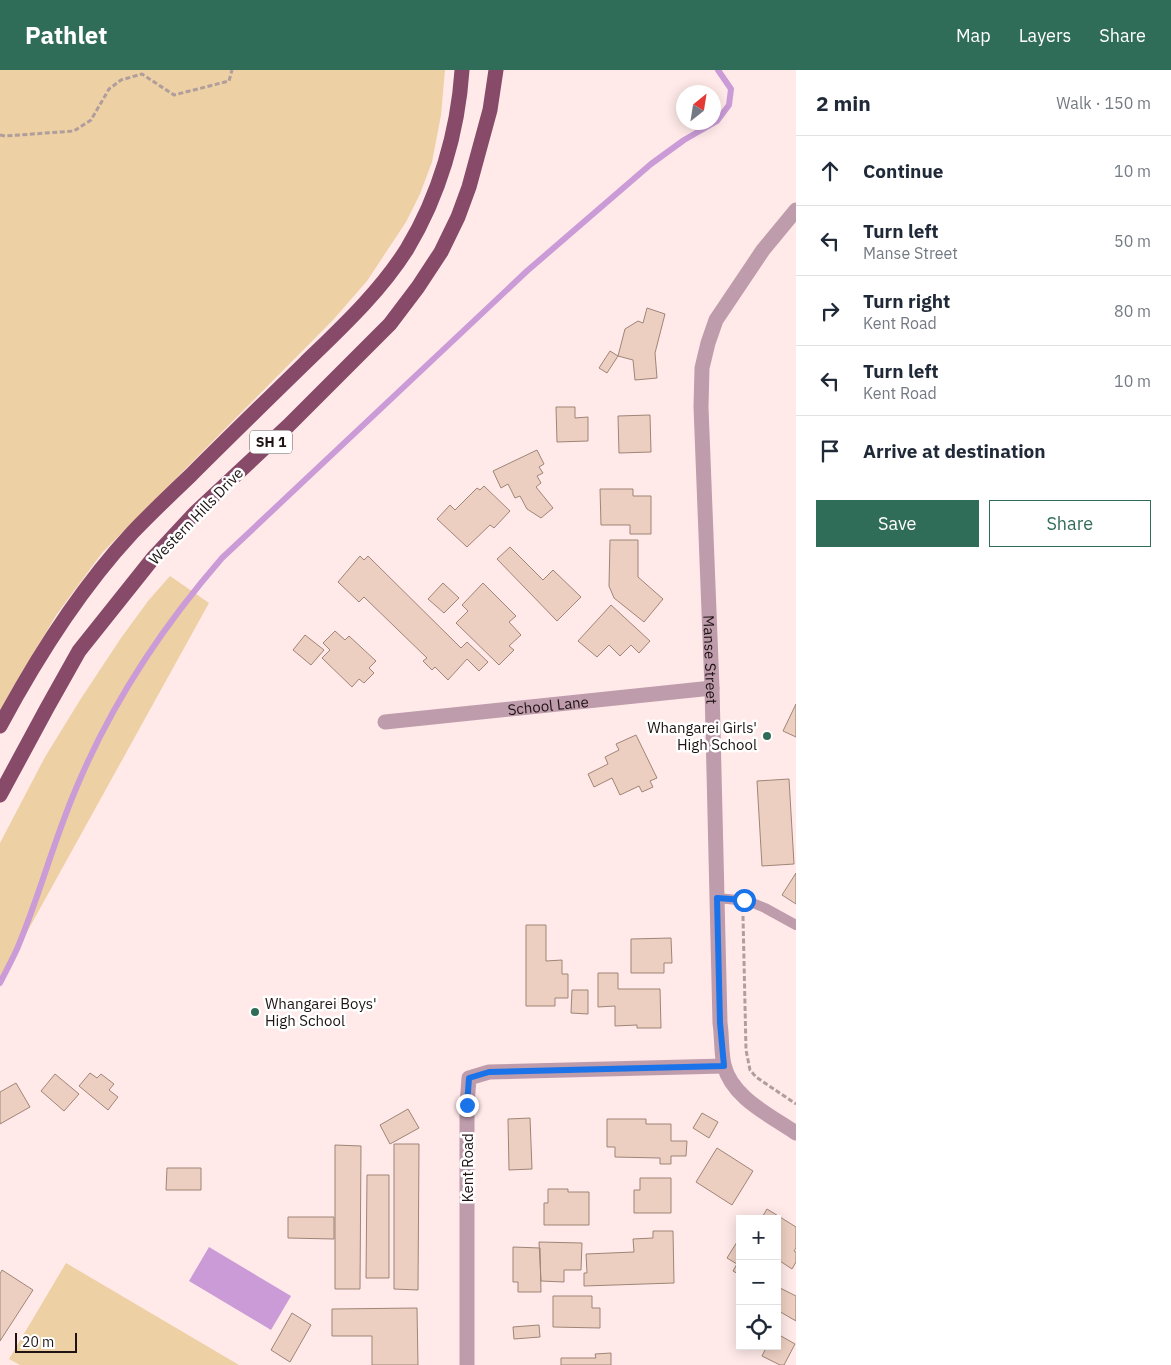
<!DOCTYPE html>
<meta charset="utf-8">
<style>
:root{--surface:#fff;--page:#f6f6f7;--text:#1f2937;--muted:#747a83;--line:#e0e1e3;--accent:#306d59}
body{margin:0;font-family:"IBM Plex Sans",sans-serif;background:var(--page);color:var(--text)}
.controls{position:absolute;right:15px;bottom:15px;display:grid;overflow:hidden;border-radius:0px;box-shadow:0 2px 12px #0003}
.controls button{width:45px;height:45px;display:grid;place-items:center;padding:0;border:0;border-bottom:1px solid var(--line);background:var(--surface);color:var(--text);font:25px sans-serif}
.compass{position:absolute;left:676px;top:15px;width:45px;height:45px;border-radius:50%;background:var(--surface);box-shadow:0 2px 12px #0003;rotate:30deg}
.scale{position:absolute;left:15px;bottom:12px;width:62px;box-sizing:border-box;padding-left:5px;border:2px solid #1f1313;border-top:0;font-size:14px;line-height:18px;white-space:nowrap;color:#1f1313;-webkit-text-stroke:4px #fff;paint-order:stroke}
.stop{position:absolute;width:15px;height:15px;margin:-11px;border:4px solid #1a73e8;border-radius:50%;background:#fff}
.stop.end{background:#1a73e8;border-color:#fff;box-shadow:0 1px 5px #0008}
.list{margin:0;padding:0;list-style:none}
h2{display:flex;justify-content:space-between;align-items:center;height:65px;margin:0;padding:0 20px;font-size:21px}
h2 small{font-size:16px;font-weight:400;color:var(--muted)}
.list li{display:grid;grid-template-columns:32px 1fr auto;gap:15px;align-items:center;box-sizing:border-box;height:70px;padding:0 20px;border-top:1px solid var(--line)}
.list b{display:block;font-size:19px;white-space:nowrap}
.list p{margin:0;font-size:16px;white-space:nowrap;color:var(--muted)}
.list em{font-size:16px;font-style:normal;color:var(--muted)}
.actions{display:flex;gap:10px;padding:15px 20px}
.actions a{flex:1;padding:11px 0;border:1px solid var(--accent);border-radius:0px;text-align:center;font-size:18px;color:var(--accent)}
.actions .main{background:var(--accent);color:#fff}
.icon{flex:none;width:28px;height:28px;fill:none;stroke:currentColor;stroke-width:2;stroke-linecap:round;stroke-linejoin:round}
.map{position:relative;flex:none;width:796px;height:1295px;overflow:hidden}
header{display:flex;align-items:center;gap:30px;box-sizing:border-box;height:70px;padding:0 25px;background:var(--accent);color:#fff}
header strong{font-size:24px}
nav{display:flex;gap:28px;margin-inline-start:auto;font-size:18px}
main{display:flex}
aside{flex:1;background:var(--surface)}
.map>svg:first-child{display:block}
.green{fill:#edd0a3}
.water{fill:#ca9bd7}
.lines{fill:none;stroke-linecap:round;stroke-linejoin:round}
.stream{stroke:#ca9bd7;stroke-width:6}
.building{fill:#eccfc1;stroke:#9f8577}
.path{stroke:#b09e9d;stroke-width:3;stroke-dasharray:5 2.5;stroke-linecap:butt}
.service{stroke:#be9cac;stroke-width:10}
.minor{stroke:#be9cac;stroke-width:15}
.tertiary{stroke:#be9cac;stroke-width:15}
.trunk{stroke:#874a69;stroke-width:15}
.route{stroke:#1a73e8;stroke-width:6}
.poi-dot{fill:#306d59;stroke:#fff;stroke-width:2}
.labels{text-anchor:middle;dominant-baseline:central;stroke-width:5;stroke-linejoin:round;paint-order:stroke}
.shield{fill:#fff;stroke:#625a5a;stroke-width:1}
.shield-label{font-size:14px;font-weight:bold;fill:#1f1313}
.street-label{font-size:15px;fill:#1f1313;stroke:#fff}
.poi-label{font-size:15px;fill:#1f1313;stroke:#fff;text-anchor:end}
</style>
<header>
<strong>Pathlet</strong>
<nav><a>Map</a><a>Layers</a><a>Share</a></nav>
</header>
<main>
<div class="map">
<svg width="796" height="1295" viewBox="0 0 796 1295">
<rect width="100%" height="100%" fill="#ffeae9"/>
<path class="green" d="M0,0H445L441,45L432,92L420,124L406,152L367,211L333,250L102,483L57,544L13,617L0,642Z
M170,506L209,533L17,880L0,907V773L45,687L80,630L121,568L148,531Z
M66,1193L239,1295H20L9,1289Z"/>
<path class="water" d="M209,1177L291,1226L271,1260L189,1211Z"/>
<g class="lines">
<path class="stream" d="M0,913C6,901 12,890 17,879C39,827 53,773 75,721C110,636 162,557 222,488L527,201L651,94L684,70L717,51L729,35L731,19L718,0"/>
</g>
<path class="building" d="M647,238L665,244L655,283L657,308L635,310L633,290L618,286L625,259L638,251L643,253Z
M610,281L618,286L607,303L599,298Z
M556,337H575V348L588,347V371L557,372Z
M650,345L651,382L619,383L618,346Z
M537,380L544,394L539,397L543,403L537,406L541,413L536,417L553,438L541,448L527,439L520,426L515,428L508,414L501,418L493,401Z
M484,416L510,441L494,458L490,455L467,477L437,449L450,435L455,440L477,418L480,420Z
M600,419H633V426H651V464H630V455H601Z
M610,470H638V507L663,529L644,552L614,528L609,516Z
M510,477L543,510L553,500L581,527L557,551L497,489Z
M360,486L364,490L368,486L461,578L467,572L488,592L479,601L467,589L448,610L435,597L432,600L423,591L427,588L364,527L359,532L338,512Z
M443,513L459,528L444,543L428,529Z
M483,513L516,546L509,552L521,565L509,576L514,580L499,595L456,553L468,541L462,535Z
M611,535L650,571L639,583L631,575L620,586L609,575L597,587L578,571Z
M335,561L345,570L349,566L376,591L369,598L374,603L364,613L359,609L352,617L322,588L330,580L323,573Z
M305,565L324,580L311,595L293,580Z
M796,634V667L783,661Z
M636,665L657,708L650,711L653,717L642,722L639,716L620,725L612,708L594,717L588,704L608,694L605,687L619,680L616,674Z
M789,709L794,794L762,796L757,711Z
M796,803V834L782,825Z
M526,855H546V891L562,890V904H568V928H555V936H526Z
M671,868L672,893H664V903H631V869Z
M598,903H618V919H660L661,958H637V955L615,956V936L598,937Z
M572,920H588V944L571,943Z
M90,1003L97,1008L101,1004L114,1014L109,1020L118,1027L108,1040L79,1016Z
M55,1004L79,1024L64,1041L41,1021Z
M16,1013L30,1037L0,1054V1022Z
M408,1039L419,1058L390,1074L380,1055Z
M702,1043L718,1052L709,1068L693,1058Z
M530,1048L532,1099L509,1100L508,1049Z
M607,1049H646V1054H671V1071H687L686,1086H671V1094H660V1088L615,1087V1077H607Z
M394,1074H419L418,1220L394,1219Z
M335,1075L361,1076L360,1219H335Z
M717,1078L753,1101L732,1135L696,1112Z
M167,1098H201V1120H166Z
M367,1105H389V1208H366Z
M640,1108H671V1143H634V1120H640Z
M548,1119H568V1122H589V1155H544V1133H548Z
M767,1139L796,1157V1178L794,1181L796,1182V1192L792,1199L780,1191L777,1196V1149H761Z
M288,1147H334V1169L288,1168Z
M653,1161H673L674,1213L584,1216V1203H587L586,1184L634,1182L633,1169L653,1168Z
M539,1172L582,1173L581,1200H564V1212L541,1211Z
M737,1172L740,1174V1205L733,1201L737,1194L727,1188Z
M513,1177L540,1178L541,1222H518V1212H513Z
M2,1200L33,1220L0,1271V1204Z
M780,1218L796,1226V1251L777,1240V1222Z
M553,1226H592V1238H600V1258L553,1257Z
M417,1238L418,1295H372V1266H332V1239Z
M292,1243L311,1255L290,1292L271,1280Z
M539,1255L540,1267L514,1269L513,1257Z
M781,1266L795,1274L784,1295H780L762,1286L767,1276H777Z
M611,1283V1295H561V1288H596L595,1284Z"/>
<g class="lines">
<path class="path" d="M0,65L5,66L74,61L91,50L109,19L121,10L142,4L174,25L229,11L232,0
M743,846L746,980L750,1000L756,1007L796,1034"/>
<path class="service" d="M717,828L748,831L765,838L796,855"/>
<g class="minor">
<path id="s1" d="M385,652L712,618"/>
<path d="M467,1295V1035L469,1008L489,1002L724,996"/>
</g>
<path class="tertiary" id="s2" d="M796,140L763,180L716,250L708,273L702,298L701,337L712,618L720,953C722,966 721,982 724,995C732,1028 770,1045 796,1063"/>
<path class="trunk" d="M0,656C37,587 79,520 132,463C151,443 171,424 191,405C229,367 267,330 305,293C341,258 380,222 407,179C439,126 458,62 462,0
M0,725L47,638L79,581L154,487L195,443L288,356L390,254L418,217L441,182L458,147L469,117L490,40L496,0"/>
</g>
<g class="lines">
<path class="route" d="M467,1035L469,1008L489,1002L724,996L720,953L717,828L744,830"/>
</g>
<g class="poi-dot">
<circle cx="767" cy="666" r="5"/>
<circle cx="255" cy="942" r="5"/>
</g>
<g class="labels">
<rect class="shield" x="250" y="360.5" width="42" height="23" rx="4"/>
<g class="shield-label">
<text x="271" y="372">SH 1</text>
</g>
<g class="street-label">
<text transform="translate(196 446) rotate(-46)">Western Hills Drive</text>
<text stroke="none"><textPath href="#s2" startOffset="478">Manse Street</textPath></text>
<text stroke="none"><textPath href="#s1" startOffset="164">School Lane</textPath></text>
<text transform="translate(467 1098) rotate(-90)">Kent Road</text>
</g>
<g class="poi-label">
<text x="757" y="657">Whangarei Girls'<tspan x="757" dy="17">High School</tspan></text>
<text x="265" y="933" text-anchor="start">Whangarei Boys'<tspan x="265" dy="17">High School</tspan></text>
</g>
</g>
</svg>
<div class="controls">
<button>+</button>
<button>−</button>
<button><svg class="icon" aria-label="locate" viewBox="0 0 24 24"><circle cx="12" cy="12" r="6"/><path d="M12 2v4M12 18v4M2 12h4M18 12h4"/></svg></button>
</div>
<svg class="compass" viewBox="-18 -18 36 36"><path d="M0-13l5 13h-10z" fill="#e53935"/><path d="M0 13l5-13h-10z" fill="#747a83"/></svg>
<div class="scale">20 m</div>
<div class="stop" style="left:744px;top:830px"></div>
<div class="stop end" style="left:467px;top:1035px"></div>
</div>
<aside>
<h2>2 min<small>Walk · 150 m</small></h2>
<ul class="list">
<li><svg class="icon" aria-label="ahead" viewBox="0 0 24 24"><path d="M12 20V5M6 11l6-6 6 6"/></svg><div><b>Continue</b></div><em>10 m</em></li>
<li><svg class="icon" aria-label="left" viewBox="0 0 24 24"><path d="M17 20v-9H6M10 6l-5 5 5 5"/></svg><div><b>Turn left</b><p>Manse Street</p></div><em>50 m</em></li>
<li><svg class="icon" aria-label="right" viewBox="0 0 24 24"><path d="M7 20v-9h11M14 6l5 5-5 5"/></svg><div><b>Turn right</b><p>Kent Road</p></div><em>80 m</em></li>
<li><svg class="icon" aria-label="left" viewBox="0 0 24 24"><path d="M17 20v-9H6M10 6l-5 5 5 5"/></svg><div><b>Turn left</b><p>Kent Road</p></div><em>10 m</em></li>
<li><svg class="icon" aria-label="arrive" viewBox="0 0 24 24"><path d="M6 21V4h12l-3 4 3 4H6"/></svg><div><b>Arrive at destination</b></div></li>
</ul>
<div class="actions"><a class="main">Save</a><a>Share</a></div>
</aside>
</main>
